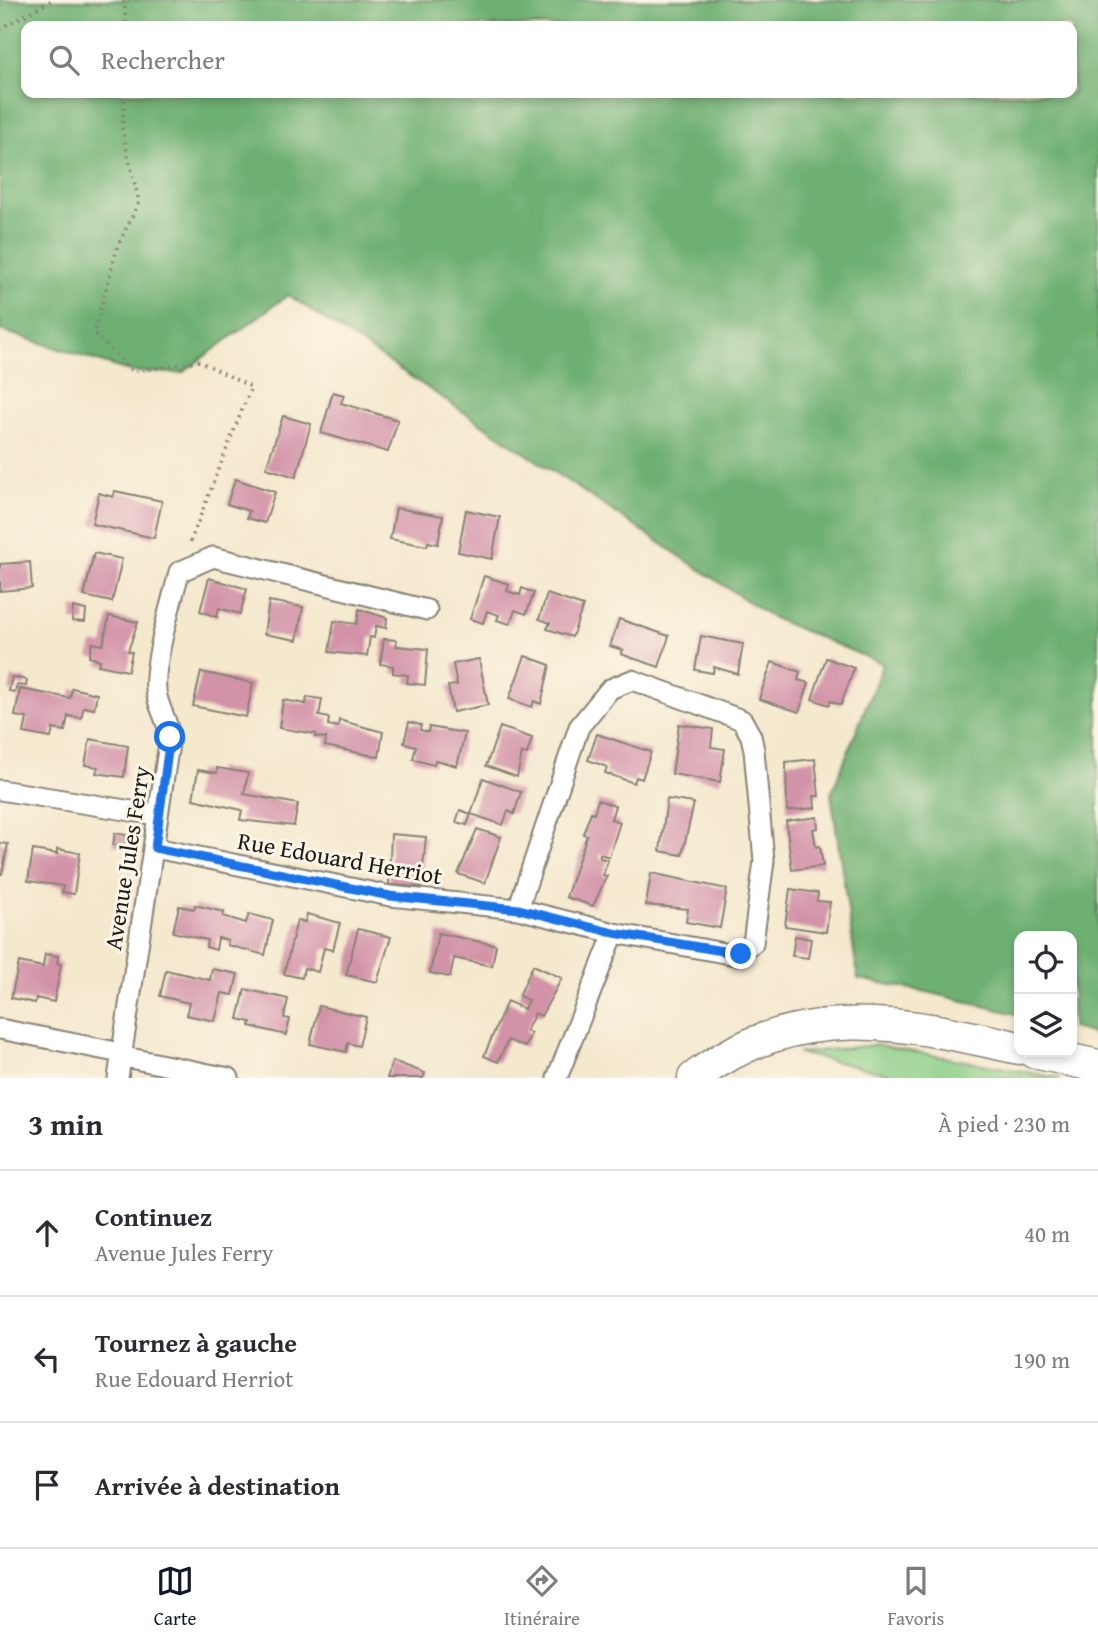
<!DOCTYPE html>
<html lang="fr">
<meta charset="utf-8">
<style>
body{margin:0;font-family:"Gentium Book Plus",serif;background:#f7f7f7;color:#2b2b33}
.controls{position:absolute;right:21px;bottom:21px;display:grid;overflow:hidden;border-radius:14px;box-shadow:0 4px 10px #0003}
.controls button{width:63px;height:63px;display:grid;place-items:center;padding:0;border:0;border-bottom:2px solid #e1e1e2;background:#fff;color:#2b2b33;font:35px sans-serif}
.stop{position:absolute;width:21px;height:21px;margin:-16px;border:5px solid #1a73e8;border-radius:50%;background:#fff}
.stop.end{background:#1a73e8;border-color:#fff;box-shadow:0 2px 7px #0008}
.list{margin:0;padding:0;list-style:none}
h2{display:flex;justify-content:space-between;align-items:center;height:91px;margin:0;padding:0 28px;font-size:30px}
h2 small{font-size:23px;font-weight:400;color:#7c7c81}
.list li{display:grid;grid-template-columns:46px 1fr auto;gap:21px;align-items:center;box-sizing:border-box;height:126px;padding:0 28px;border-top:2px solid #e1e1e2}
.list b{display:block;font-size:26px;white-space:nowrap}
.list p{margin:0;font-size:23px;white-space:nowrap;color:#7c7c81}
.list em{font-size:23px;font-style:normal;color:#7c7c81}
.icon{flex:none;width:38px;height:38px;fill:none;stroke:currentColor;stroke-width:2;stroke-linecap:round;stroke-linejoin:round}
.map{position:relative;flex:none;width:1098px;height:1078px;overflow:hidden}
.search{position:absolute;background:#fff;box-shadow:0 4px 10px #0003;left:21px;right:21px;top:21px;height:77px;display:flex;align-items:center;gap:18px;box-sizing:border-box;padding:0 24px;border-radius:14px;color:#7c7c81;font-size:26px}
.sheet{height:469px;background:#fff}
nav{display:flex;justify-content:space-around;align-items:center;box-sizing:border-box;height:98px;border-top:2px solid #e1e1e2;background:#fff;font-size:19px;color:#7c7c81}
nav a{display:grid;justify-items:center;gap:4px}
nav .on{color:#111827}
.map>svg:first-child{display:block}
.green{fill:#88cc85;stroke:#527450;stroke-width:2}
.forest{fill:#6eb072;stroke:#456647;stroke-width:2;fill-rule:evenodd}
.building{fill:#d292a8}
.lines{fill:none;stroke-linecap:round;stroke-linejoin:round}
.street-casing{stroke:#888274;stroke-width:23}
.primary-casing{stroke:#888274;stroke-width:35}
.path{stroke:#888274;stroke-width:3.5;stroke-dasharray:2 5;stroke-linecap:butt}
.street{stroke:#fff;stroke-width:19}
.primary{stroke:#fff;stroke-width:32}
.route{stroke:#1a73e8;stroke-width:9}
.labels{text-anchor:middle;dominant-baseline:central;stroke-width:6;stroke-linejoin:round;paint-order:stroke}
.street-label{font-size:24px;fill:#1c1c1c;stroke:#fcf5e5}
</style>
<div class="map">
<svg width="1098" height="1078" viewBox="0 0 1098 1078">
<rect width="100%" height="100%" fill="#fcf5e5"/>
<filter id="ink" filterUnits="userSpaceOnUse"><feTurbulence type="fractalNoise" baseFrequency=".0143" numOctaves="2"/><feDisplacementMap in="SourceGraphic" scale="14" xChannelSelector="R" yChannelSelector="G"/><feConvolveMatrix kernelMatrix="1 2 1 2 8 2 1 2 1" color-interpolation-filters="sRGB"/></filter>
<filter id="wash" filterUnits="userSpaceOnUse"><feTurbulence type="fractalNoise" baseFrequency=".00686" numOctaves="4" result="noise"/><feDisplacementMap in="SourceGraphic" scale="28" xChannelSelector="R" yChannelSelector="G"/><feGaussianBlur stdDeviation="1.57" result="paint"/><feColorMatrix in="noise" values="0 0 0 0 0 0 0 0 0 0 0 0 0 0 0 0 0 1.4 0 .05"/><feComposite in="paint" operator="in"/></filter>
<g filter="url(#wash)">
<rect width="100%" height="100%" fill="#f4e8cd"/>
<!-- green -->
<path class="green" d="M876,1045l185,33h-154l-109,-25z"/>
<!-- forest -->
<path class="forest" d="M0,0h1098v1035l-26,-7v-92h-53v79l-87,-22 -74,-14 -27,-185 52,-130 -110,-46 -485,-323 -106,78 -50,-1 -132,-42zM26,26h1046v67h-1046z"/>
<g id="blocks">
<!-- building -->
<path class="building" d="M333,392l11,3 -3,8 57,17 -10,32 -67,-19z
M283,416l28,8 -15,53 -30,-9z
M235,479l40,13 -10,31 -18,-5 2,-7 -22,-7z
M115,491l47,10 -8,37 -62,-14 7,-31 14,4z
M396,508l47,8 -5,28 -10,-2 -1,4 -37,-7z
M466,510l34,7 -8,42 -34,-7z
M94,553l28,6 -10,43 -28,-6z
M30,562l2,26 -32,3v-27z
M484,576l25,8 -2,7 13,4 2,-7 12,5 -8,21 -11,-4 -5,14 -13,-4 2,-5 -12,-4 -4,12 -13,-4z
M209,578l38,11 -7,25 -21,-6 -2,9 -17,-6z
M547,594l36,12 -11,31 -25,-8 3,-6 -11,-4z
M269,601l34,6 -6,33 -33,-6z
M73,607l13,3 -1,12 -13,-1z
M359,609l28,9 -1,10 -10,-2 -2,12 -4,-1 -3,19 -38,-4 5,-31 23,3z
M109,616l29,6 -10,29 4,1 -4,19 -30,-6 2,-5 -11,-3 3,-14 11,2z
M619,619l50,17 -10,31 -38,-13 2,-4 -13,-4z
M701,636l42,8 -5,30 -24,-7 -1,6 -18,-3z
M384,639l13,1 -1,6 32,3 -3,36 -18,-2 1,-8 -15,-2v-7l-13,-2z
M525,656l25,9 -9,39 -7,-3 -2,6 -23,-8z
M826,658l28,10 -13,37 -10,-4 -2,4 -17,-6z
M479,659l9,46 -35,7 -5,-26 9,-1 -4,-21z
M772,662l28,10 -2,8 11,3 -10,29 -40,-13z
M201,672l52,11 -7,34 -53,-11z
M12,677l15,3 -1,6 -9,-1 -2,7 -6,-1z
M72,688l25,6 -3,15 -10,-2 -3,11 -13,-2 -3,15 -12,-2 -2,9 -27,-5 3,-15 -12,-2 5,-27 50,9z
M307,697l15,2 -3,17 10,2 -1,7 10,2 1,-7 44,12 -4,25 -54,-11 1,-8 -11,-1 1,-3 -37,-6 4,-28 23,4z
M409,722l12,3 -1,5 8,2 1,-5 36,6 -8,33 -22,-6 -1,5 -21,-6 3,-13 -12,-3z
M679,724l34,5 -2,18 14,2 -5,33 -48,-8z
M500,727l32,11 -5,16 -5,-1 -5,24 -31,-11z
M597,734l54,18 -9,27 -6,-2 -2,6 -29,-10 2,-6 -19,-7z
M90,739l38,7 -4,31 -28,-4 2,-6 -13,-2z
M815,759l4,37h-5l1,12 -28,3 -1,-49z
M217,768l31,5 -4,21 54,10 -4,22 -54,-6 2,-10 -49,-11 5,-29 19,3z
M483,778l38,14 -7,22 -6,-3 -5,14 -32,-11z
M667,799l27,4 -12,52 -22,-4z
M598,800l17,6 -4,13 9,3 -11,35 -9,-3v4l8,2 -5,15 4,1 -14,30 -27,-9 21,-62 -4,-1 8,-22 3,1z
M460,810l11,4 -4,11 -11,-3z
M817,817l1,11 -5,1 3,18 4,-1 3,20 -31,4 -6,-49z
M477,829l24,8 -16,46 -27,-9z
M115,833l11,2 -1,12 -12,-2z
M391,834l35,3 -5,50 -32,-2z
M0,843l8,1 -6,30h-2z
M57,849l23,4 -6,41 -12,-2 1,-6 -35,-5 5,-31 24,4z
M651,873l76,16 -7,39 -34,-6 2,-13 -42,-4z
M790,889l28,4 -1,8 13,1 -4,30 -41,-6z
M195,905l29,7 -1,4 23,7 3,-9 24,6 -8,35 -38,-10 1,-5 -10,-2 -2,12 -10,-3 1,-7 -34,-8 6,-26 15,3z
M307,914l33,9 -7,27 -9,-2 -6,24 -14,-4 -2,10 -18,-4 13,-54 8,2z
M358,929l33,8 -14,45 -31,-7z
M438,933l58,12 -4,21 -38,-8 -4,19 -20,-4z
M795,936l16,3 -3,19 -16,-2z
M45,954l13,2 -1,7 4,2 -7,37 -18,-4 -1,5 -24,-5 8,-36 24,5z
M533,965l29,13 -21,38 -6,-3 -9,18 5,2 -6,14 -17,-7 -10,22 -14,-6 23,-55 17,8 4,-9 -9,-4z
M212,969l26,5 -5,21 -11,-2 -7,28 -29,-6 3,-12 -29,-7 6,-26 44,10z
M245,989l43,10 -4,19 6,1 -4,16 -36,-9 1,-4 -13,-3z
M319,1006l47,11 -7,29 -11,-3 -2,9 -36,-8z
M393,1061l32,12 -2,5h-36z"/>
</g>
</g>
<g filter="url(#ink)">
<use href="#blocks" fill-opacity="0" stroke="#888274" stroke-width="2"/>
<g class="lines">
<defs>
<path id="street" d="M0,790l157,25
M155,848l235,48 128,13 96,24 121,22 18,-12 11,-82 -10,-111 -3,-14 -9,-16 -110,-40 -22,9 -31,38 -61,182
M0,1029l121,24
M120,1056l109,22
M118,1078l52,-341c-2,-17 -13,-31 -14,-47 -3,-28 16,-88 23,-118l34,-15 214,53
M557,1078l57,-145"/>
<path id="primary" d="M1034,1052l64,14
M694,1078c102,-79 210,-56 325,-30"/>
</defs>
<!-- street casing -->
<use href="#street" class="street-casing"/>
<!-- primary casing -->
<use href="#primary" class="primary-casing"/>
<!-- path -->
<path class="path" d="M124,0l2,26
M0,29l52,-29
M125,93l-3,37 17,72 -21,43 -24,88 38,39 67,-11 52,26 -62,158"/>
<!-- street -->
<use href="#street" class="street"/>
<!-- primary -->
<use href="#primary" class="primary"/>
</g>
</g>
<g class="lines" filter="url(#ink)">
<!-- route -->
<path class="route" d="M170,737l-15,111 235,48 129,13 95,24 127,21"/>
</g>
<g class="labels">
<!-- street labels -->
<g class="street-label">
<text transform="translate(127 858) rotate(-81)">Avenue Jules Ferry</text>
<text transform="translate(340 858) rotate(10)">Rue Edouard Herriot</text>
</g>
</g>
</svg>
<div class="controls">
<button><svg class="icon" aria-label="locate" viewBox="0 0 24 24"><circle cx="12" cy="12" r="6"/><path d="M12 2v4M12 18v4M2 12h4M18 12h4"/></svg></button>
<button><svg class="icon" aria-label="layers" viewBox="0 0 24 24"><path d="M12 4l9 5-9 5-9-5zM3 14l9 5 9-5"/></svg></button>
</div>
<div class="stop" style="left:170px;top:737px"></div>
<div class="stop end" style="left:741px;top:954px"></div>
<div class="search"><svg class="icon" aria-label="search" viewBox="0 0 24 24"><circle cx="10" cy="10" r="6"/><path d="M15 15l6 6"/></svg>Rechercher</div>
</div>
<section class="sheet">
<h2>3 min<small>À pied · 230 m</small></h2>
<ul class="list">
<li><svg class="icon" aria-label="ahead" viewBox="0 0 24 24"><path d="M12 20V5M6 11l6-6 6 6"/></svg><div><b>Continuez</b><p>Avenue Jules Ferry</p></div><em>40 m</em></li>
<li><svg class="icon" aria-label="left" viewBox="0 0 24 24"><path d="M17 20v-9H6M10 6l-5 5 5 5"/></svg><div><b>Tournez à gauche</b><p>Rue Edouard Herriot</p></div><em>190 m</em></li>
<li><svg class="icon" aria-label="arrive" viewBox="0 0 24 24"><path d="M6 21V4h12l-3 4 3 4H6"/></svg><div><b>Arrivée à destination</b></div></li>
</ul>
</section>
<nav>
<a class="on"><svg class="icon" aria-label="map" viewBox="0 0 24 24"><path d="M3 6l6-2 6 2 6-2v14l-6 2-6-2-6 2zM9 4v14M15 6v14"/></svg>Carte</a>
<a><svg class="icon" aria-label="directions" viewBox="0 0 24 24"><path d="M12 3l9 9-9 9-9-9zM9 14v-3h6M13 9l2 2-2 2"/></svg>Itinéraire</a>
<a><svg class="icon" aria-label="saved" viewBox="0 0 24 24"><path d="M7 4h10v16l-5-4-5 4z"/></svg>Favoris</a>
</nav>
